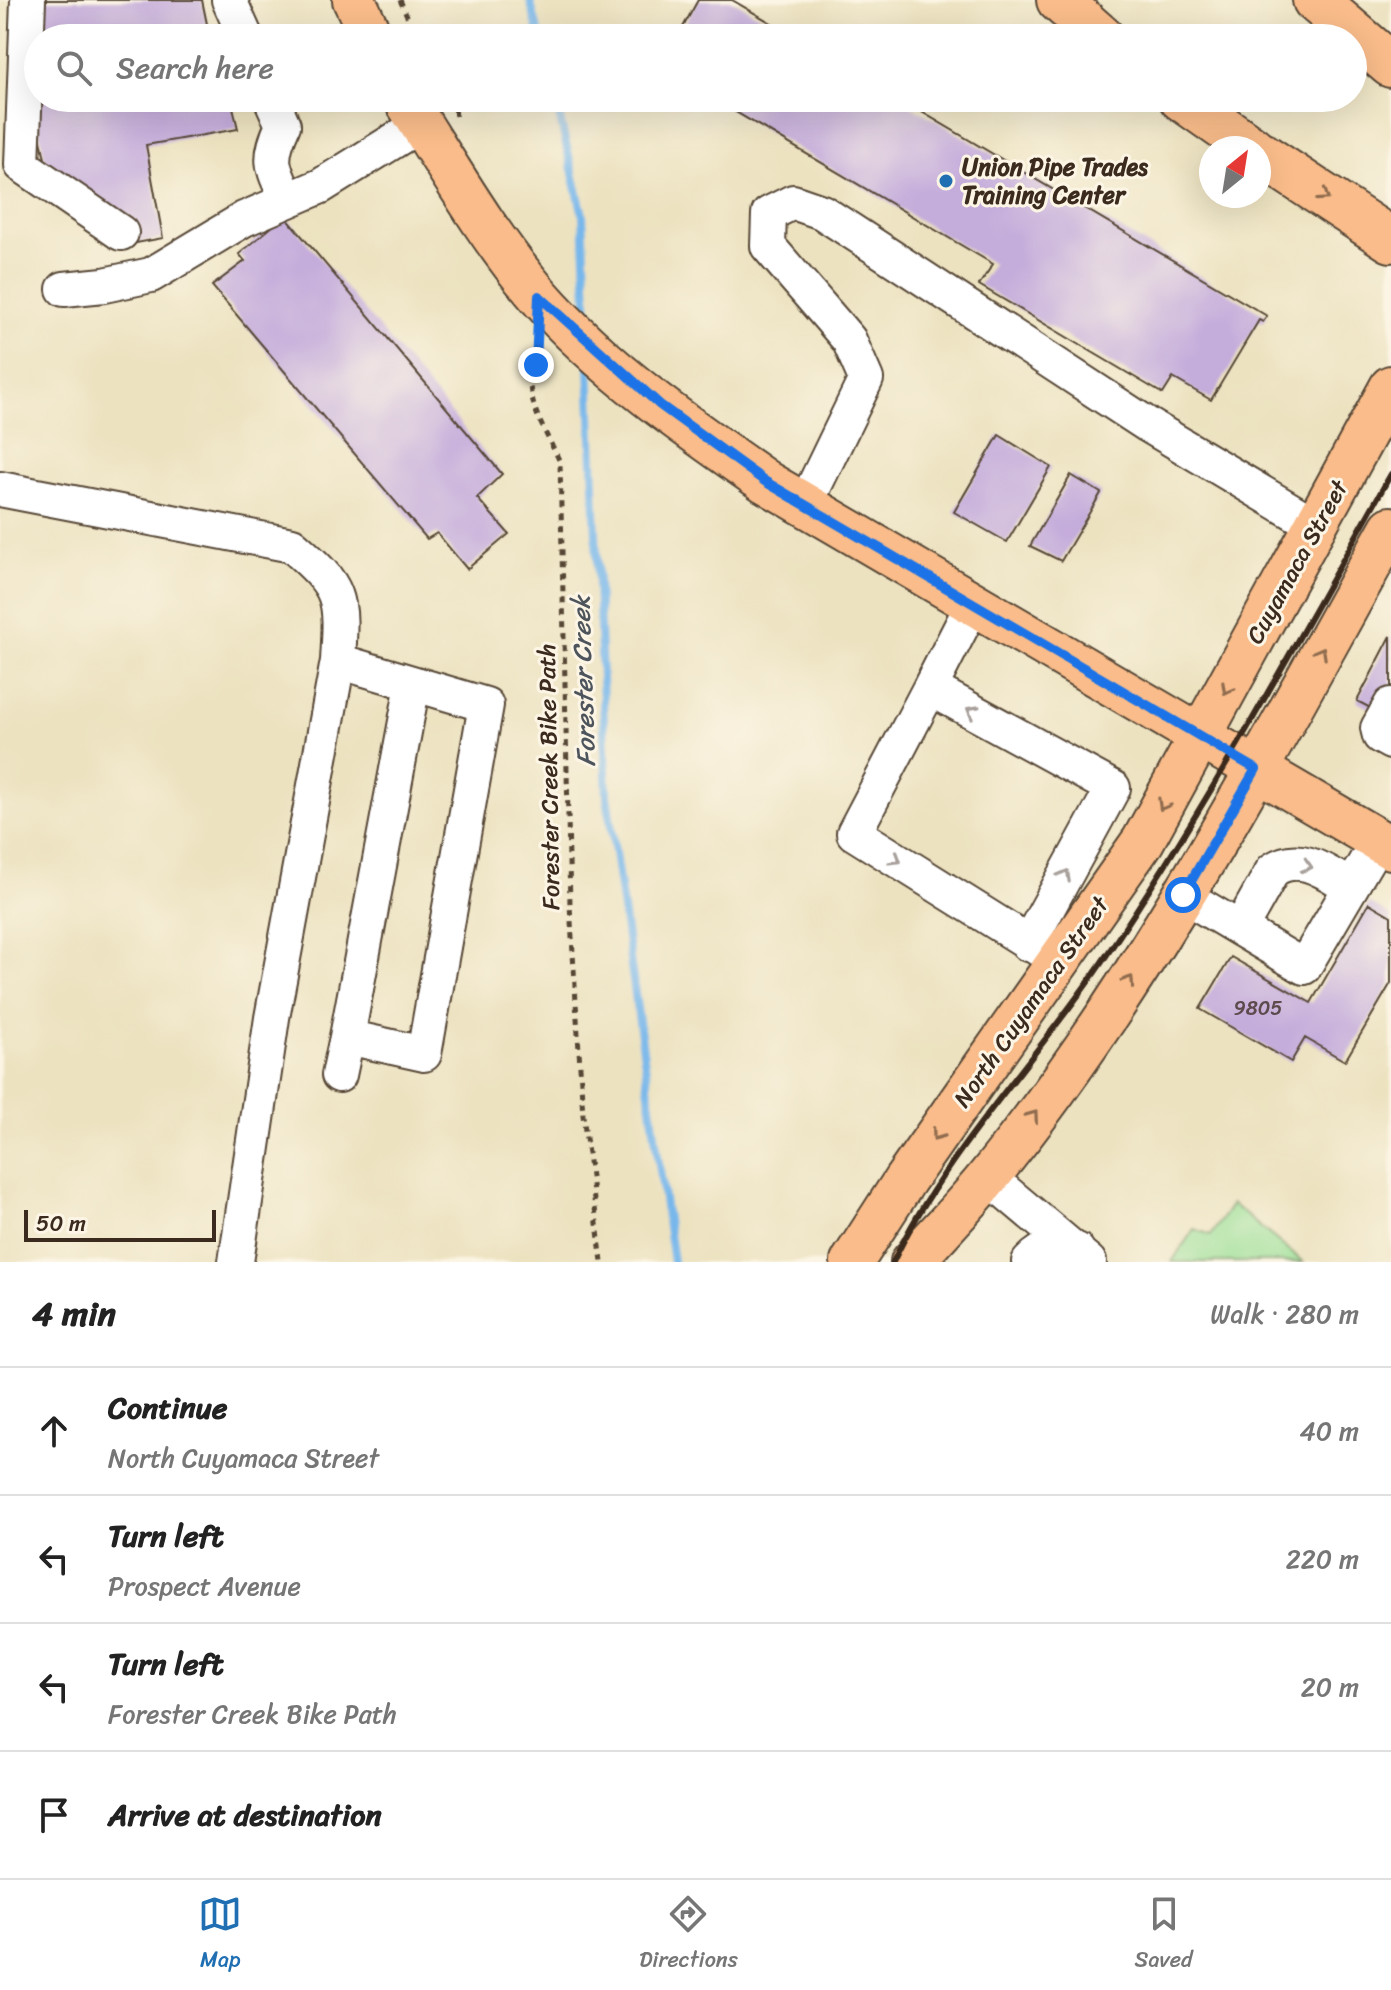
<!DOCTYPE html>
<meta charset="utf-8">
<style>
body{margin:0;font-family:Sriracha,sans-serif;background:#f2f2f2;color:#222}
.compass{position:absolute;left:1199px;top:136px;width:72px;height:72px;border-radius:50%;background:#fff;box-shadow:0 8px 32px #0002;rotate:30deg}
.scale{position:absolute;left:24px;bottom:20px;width:192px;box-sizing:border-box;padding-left:8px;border:4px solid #3b2a1e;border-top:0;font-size:22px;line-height:28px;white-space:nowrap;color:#3b2a1e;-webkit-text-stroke:6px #fcf5e5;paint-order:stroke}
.stop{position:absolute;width:24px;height:24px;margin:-18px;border:6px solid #1a73e8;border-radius:50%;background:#fff}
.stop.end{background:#1a73e8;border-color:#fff;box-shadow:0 2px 8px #0008}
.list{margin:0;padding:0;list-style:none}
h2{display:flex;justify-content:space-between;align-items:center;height:104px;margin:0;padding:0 32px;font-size:34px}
h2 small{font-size:26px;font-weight:400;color:#767676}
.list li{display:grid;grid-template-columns:52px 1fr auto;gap:24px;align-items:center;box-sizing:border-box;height:128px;padding:0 32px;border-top:2px solid #e0e0e0}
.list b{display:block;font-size:30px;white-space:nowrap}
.list p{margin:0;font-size:26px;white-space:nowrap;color:#767676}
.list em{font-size:26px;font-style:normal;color:#767676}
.icon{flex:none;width:44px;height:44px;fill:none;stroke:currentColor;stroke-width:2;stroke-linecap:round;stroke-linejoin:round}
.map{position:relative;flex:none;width:1391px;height:1262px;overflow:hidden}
.search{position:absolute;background:#fff;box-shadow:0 8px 32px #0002;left:24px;right:24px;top:24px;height:88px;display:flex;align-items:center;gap:20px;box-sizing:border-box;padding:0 28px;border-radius:44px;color:#767676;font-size:30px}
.sheet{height:616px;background:#fff}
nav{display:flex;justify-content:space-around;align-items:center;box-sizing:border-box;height:112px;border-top:2px solid #e0e0e0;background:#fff;font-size:22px;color:#767676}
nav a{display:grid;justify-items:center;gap:4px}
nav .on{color:#1f6fb2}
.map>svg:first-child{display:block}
.green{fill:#9bdf97;stroke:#6b845a;stroke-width:2}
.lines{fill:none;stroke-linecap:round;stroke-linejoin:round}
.stream{stroke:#77b7eb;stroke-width:8}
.building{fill:#c4acdb}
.minor-casing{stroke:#564636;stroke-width:38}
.major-casing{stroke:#564636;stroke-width:46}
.highway-casing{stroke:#564636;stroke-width:48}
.path{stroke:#564636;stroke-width:5;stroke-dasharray:6 6;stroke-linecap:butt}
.minor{stroke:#fff;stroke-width:34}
.major{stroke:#f9bc8a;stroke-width:42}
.highway{stroke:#f9bc8a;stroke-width:44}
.rail{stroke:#3b2a1e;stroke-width:6}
.oneway{stroke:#906c4f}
.oneway2{stroke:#a79f9a}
.route{stroke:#1a73e8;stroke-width:10}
.poi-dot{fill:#1f6fb2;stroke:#fcf5e5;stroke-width:3}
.labels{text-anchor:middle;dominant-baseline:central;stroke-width:6;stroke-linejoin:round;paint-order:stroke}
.number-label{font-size:20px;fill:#5d4a4d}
.poi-label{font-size:24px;font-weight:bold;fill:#3b2a1e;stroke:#fcf5e5;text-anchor:start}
.street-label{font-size:24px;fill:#3b2a1e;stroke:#fcf5e5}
.water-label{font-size:26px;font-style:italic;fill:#4d545c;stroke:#fcf5e5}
</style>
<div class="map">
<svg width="1391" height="1262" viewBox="0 0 1391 1262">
<rect width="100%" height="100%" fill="#fcf5e5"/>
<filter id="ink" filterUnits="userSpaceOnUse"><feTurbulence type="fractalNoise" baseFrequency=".0125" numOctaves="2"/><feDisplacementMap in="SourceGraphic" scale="16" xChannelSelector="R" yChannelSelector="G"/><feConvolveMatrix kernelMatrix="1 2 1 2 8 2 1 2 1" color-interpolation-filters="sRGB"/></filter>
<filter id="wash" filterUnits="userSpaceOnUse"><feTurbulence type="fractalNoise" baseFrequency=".006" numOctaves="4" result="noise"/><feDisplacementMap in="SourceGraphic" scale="32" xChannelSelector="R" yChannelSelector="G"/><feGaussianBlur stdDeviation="1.8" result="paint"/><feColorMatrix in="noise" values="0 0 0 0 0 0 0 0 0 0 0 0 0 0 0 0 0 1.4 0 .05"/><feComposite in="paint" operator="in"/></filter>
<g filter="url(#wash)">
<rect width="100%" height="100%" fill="#ece2c0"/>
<!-- green -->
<path class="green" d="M1232,1204l71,58h-131l22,-33 17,6z"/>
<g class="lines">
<!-- stream -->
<path class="stream" d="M530,0l10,38
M555,98l28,117 5,111
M589,368l18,428 66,466"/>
</g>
<g id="blocks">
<!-- building -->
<path class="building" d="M44,0h158l6,29 11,9h-177z
M698,0h34l65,38h-120z
M39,98h192l7,31 -92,16 17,93 -37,7 -80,-81 -9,-44z
M712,98h186l369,218 -4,6 -4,-2 -48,80 -38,-22 -10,16 -184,-109 14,-21z
M285,216l217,258 -25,24 32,36 -42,35 -30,-36 -10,6 -215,-253 33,-25 -6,-7z
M999,435l52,32 -44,75 -53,-30z
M1071,475l30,18 -40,68 -31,-15z
M1391,636v52l-13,24 -21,-11z
M1369,903l22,13v67l-46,78 -40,-23 -14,24 -91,-53 31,-52 80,46z"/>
</g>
</g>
<g filter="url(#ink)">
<use href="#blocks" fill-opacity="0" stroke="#564636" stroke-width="2"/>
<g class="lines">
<defs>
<path id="minor" d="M28,0l-6,165 99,68
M229,0l17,38
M271,98l12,27c-16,35 -11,42 5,75
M64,289l40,-4 47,-10 93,-56 77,-33 100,-62
M0,489l292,56c50,44 50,50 46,116
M805,505l61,-126 -17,-39 -81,-94 1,-32 24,-12 29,10 326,213 169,101
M930,688l43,-84
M1391,705l-13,23 2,8 11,6
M1183,895l121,72 74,-126
M1240,929l33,-59c27,-19 54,3 78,17
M1028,944l85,-156 -183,-100 -76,145 206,129
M339,1075l8,-38
M988,1177l101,85
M236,1262l36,-244 66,-357 148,44 -62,349 -77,-17 66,-353
M1029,1262c16,-17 26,-17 48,-12"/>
<path id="major" d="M354,0l18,38
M404,98c43,66 83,138 135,198 64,73 148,131 227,186l625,366
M852,1262l53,-82 238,-339 248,-454
M912,1262c25,-28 53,-56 77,-86 161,-197 278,-427 402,-648"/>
<path id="highway" d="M1059,0l43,38
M1315,0l76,65
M1181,98l71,50
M1259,153l132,87"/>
</defs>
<!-- minor casing -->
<use href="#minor" class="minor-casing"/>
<!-- major casing -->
<use href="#major" class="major-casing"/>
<!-- highway casing -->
<use href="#highway" class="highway-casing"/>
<!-- path -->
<path class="path" d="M400,0l17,38
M454,98l2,19
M537,340c-1,14 -7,32 -7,44 1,27 19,54 30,78l10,443 13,210 19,147"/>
<!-- minor -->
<use href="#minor" class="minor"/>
<!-- major -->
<use href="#major" class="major"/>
<!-- highway -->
<use href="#highway" class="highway"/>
<!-- rail -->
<path class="rail" d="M893,1262c50,-107 145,-204 211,-303 105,-155 195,-322 287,-485"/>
</g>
<!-- one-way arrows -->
<defs><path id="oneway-chevron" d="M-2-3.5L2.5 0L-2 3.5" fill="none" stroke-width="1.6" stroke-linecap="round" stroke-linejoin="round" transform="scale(2)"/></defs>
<g class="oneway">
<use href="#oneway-chevron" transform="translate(1324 196) rotate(33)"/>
<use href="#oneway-chevron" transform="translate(1321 652) rotate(-61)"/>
<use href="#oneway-chevron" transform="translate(1227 689) rotate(119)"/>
<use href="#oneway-chevron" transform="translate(1163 805) rotate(119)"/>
<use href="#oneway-chevron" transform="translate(1129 981) rotate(-57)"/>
<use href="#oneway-chevron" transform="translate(1033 1116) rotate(-54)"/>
<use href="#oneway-chevron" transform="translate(937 1135) rotate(126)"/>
</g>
<g class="oneway2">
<use href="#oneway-chevron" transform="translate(972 711) rotate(-151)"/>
<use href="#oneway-chevron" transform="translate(896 859) rotate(32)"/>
<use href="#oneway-chevron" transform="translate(1307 866) rotate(17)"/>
<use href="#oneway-chevron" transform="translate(1065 875) rotate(-61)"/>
</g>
</g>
<g class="lines" filter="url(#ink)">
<!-- route -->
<path class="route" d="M536,365l3,-69 121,109 106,77 490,287 -73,126"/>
</g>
<!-- markers -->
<circle class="poi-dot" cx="946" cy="181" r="8"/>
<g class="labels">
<!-- number labels -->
<g class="number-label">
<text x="1258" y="1008">9805</text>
</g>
<!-- poi labels -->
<g class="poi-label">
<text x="962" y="167">Union Pipe Trades<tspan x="962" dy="28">Training Center</tspan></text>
</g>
<!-- street labels -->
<g class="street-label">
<text transform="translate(1297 562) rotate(-61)">Cuyamaca Street</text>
<text transform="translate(549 777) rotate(-91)">Forester Creek Bike Path</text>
<text transform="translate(1031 1002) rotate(-55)">North Cuyamaca Street</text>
</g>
<!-- water labels -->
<g class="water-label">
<text transform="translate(583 681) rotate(-92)">Forester Creek</text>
</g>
</g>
</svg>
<svg class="compass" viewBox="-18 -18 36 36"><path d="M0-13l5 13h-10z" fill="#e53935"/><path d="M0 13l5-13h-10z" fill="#767676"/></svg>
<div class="scale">50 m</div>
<div class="stop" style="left:1183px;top:895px"></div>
<div class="stop end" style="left:536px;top:365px"></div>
<div class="search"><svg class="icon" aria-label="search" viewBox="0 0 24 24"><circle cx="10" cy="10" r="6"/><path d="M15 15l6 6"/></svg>Search here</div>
</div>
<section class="sheet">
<h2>4 min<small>Walk · 280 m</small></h2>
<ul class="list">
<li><svg class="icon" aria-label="ahead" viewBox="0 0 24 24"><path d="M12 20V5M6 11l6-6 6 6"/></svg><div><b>Continue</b><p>North Cuyamaca Street</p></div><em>40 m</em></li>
<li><svg class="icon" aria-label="left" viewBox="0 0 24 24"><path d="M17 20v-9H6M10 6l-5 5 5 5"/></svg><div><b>Turn left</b><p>Prospect Avenue</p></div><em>220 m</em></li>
<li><svg class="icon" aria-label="left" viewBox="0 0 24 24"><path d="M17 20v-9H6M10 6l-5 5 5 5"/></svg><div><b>Turn left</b><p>Forester Creek Bike Path</p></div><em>20 m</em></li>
<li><svg class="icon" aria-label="arrive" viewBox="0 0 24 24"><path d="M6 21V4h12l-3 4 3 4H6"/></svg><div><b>Arrive at destination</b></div></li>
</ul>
</section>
<nav>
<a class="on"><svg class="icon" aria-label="map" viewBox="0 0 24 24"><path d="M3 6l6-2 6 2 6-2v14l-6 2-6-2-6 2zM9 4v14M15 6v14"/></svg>Map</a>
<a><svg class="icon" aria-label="directions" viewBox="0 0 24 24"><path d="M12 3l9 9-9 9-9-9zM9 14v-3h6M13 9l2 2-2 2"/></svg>Directions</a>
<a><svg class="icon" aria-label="saved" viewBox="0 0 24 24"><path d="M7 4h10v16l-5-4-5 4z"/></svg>Saved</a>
</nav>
